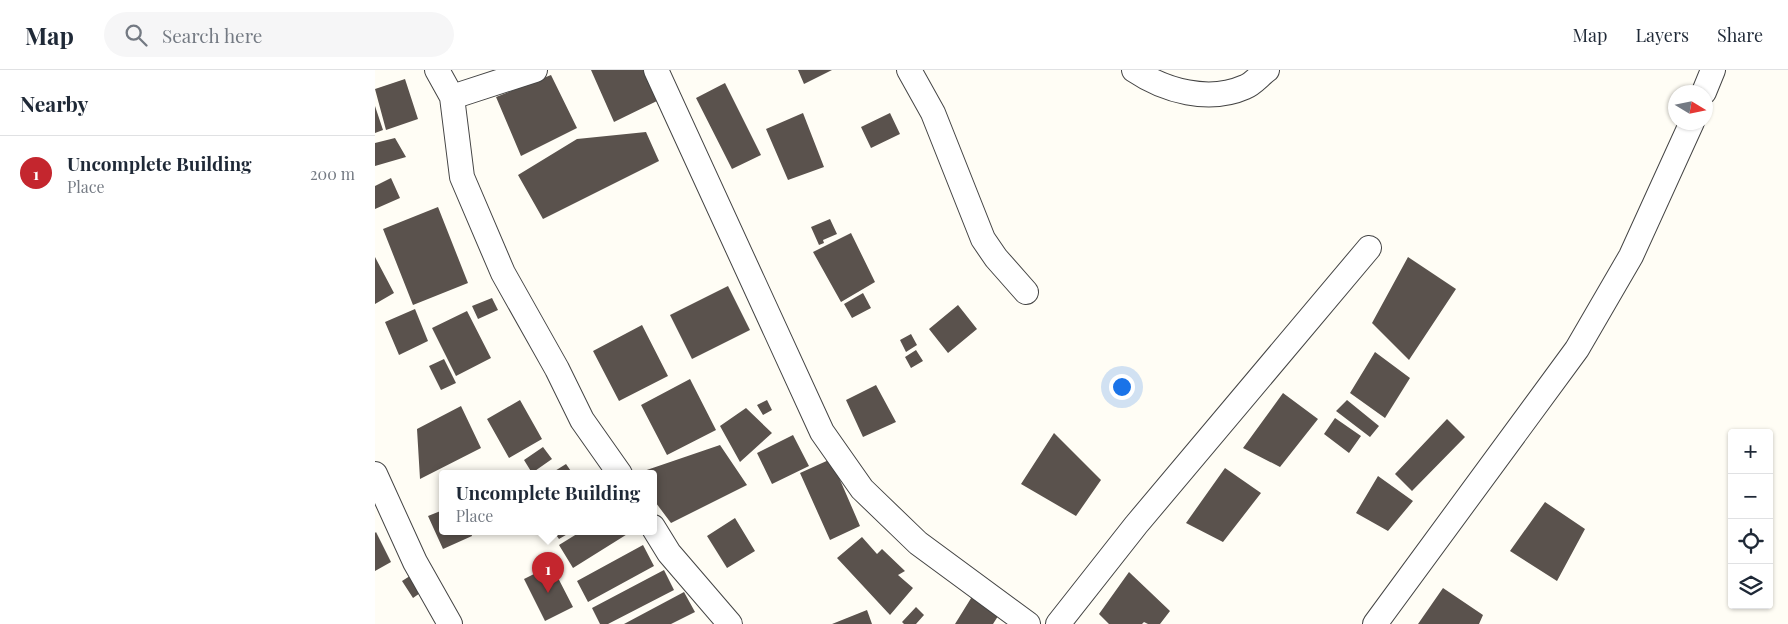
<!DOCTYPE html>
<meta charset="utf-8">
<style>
body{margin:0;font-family:"Playfair Display",serif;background:#f6f6f7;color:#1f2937}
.controls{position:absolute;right:15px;bottom:15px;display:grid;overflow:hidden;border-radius:5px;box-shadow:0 1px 4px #0004}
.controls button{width:45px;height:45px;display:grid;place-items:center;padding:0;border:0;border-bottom:1px solid #e0e1e3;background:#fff;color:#1f2937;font:25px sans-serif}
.compass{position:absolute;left:1293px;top:15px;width:45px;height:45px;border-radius:50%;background:#fff;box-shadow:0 1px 4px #0004;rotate:100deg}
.you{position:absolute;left:746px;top:316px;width:18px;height:18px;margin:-12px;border:4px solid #fff;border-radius:50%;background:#1a73e8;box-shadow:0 0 0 8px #1a73e833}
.badge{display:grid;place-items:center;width:32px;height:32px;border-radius:50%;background:#c4262e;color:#fff;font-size:16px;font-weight:700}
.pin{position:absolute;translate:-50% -41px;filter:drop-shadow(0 1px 2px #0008)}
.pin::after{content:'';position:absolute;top:26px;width:18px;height:15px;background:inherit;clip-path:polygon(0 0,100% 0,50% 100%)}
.popup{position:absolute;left:64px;top:400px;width:218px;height:65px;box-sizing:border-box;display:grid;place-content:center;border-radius:5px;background:#fff;filter:drop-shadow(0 1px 4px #0005);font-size:16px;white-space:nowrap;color:#747a83}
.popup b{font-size:19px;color:#1f2937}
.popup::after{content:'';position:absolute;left:50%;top:100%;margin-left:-10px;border:10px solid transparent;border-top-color:#fff}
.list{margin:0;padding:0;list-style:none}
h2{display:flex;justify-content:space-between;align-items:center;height:65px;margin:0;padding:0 20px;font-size:21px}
h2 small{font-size:16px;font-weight:400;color:#747a83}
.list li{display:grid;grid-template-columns:32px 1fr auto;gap:15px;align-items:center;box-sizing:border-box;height:75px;padding:0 20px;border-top:1px solid #e0e1e3}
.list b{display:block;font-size:19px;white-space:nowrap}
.list p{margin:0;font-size:16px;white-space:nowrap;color:#747a83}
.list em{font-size:16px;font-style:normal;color:#747a83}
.icon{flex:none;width:28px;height:28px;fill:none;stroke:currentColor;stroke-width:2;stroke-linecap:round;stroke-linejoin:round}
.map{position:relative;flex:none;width:1413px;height:554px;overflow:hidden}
header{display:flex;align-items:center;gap:30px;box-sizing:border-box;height:70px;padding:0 25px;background:#fff;border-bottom:1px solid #e0e1e3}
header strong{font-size:24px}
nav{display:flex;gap:28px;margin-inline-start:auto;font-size:18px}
.search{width:350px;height:45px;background:#f6f6f7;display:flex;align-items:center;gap:12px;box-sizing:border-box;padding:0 18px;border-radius:28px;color:#747a83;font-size:19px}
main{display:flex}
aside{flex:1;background:#fff}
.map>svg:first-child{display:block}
.building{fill:#5a524d}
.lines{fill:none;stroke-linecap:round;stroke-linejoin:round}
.street-casing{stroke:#444;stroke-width:26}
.street{stroke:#fff;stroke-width:24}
</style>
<header>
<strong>Map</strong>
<div class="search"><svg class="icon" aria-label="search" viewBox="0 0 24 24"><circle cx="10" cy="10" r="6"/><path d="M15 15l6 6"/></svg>Search here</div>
<nav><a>Map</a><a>Layers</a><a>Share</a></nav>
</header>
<main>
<aside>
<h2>Nearby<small></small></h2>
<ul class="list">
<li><span class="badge">1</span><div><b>Uncomplete Building</b><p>Place</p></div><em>200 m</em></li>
</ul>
</aside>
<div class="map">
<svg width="1413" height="554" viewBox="0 0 1413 554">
<rect width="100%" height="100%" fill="#fffdf5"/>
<!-- building -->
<path class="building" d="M216,0h52l16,30 -45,22z
M423,0h34l-28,14z
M176,5l26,53 -56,28 -25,-59z
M30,9l13,40 -32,11 -11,-41z
M350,13l36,72 -29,14 -36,-71z
M0,36l8,24 -8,3z
M428,43l21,54 -36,13 -22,-51z
M515,43l10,21 -29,14 -10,-21z
M271,62l13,29 -116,58 -25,-44 59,-36z
M20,68l11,19 -31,9v-23z
M16,108l9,20 -25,11v-23z
M63,137l30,76 -55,22 -30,-76z
M455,149l7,15 -14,6 1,3 -5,2 -8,-18z
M476,163l24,49 -34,20 -28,-50z
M0,187l19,36 -19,11z
M1033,187l48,32 -47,71 -37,-37z
M353,216l22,44 -58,29 -22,-44z
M488,223l8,15 -19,10 -8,-14z
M117,228l6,12 -20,9 -6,-13z
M583,235l19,24 -29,24 -19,-24z
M40,239l13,32 -29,14 -14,-33z
M92,241l24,47 -35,18 -24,-48z
M267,255l26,51 -49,25 -26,-50z
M536,264l6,11 -11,7 -6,-12z
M541,280l7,11 -12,7 -6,-11z
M1000,282l35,26 -25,40 -35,-25z
M69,289l12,24 -15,7 -12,-24z
M315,309l26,51 -49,25 -26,-50z
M501,315l20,37 -33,15 -17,-37z
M908,323l35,26 -38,48 -37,-19z
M145,330l22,39 -33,19 -22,-39z
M392,330l5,10 -9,5 -6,-10z
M972,330l32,26 -9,11 -34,-26z
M86,336l20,42 -61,31 -3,-50z
M371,338l26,25 -32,29 -20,-36z
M960,348l26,18 -12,17 -25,-19z
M1072,349l18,18 -53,54 -17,-17z
M679,363l47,47 -25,36 -55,-32z
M418,365l16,31 -37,18 -15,-31z
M345,375l27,40 -76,38 -18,-24v-25h-18z
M168,377l9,12 -20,14 -8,-13z
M456,389l29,67 -30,14 -30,-67z
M191,394l7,10h-23z
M850,398l36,25 -38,49 -37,-19z
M1003,406l35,25 -25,30 -32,-18z
M1170,432l40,27 -28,52 -47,-30z
M68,440v22h28l1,4 -29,13 -15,-33z
M360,448l20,33 -28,17 -20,-32z
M1,462l15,30 -16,9v-38z
M179,462h17l-12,7z
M205,462h48l1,1 -56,35 -14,-23z
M487,467l15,17 5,-5 23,22 -7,4 15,13 -23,27 -53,-57z
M268,475l11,21 -66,36 -11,-21z
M167,500l5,9 9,-5 17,33 -28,14 -21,-42z
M289,500l10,20 -66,34h-8l-8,-16z
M754,502l41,39 -10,13h-12l-4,-2 -2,2h-33l-10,-10z
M38,504l10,17 -10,7 -11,-17z
M1068,518l40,27 -4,9h-61z
M309,522l11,20 -24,12h-47z
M598,525l27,18 -7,11h-38z
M541,537l8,8 -8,9h-12l-2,-2z
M492,540l5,14h-40z"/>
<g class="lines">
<defs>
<path id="street" d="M62,0l15,27 10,80 41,96 54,96 25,51 38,54
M281,0l166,362 40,57 56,54 110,81
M534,0l24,43 50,126 13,19 30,34
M759,0c31,21 75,33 111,17 8,-3 15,-12 22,-17
M1329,22l9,-22
M77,27l83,-27
M0,404l40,88 35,62
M278,457l16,26 61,71
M683,554l78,-99 233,-277
M1000,554l202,-275 54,-93 61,-134"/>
</defs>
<!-- street casing -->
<use href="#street" class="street-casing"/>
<!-- street -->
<use href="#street" class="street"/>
</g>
</svg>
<div class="controls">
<button>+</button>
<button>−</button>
<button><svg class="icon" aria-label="locate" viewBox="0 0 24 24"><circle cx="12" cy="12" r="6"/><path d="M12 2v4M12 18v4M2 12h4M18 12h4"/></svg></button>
<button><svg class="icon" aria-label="layers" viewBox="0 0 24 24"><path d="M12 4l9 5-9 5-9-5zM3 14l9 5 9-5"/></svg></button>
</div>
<svg class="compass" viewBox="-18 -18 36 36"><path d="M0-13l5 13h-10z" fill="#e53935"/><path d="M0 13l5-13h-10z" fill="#747a83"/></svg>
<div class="you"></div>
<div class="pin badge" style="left:173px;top:523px">1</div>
<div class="popup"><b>Uncomplete Building</b>Place</div>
</div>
</main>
